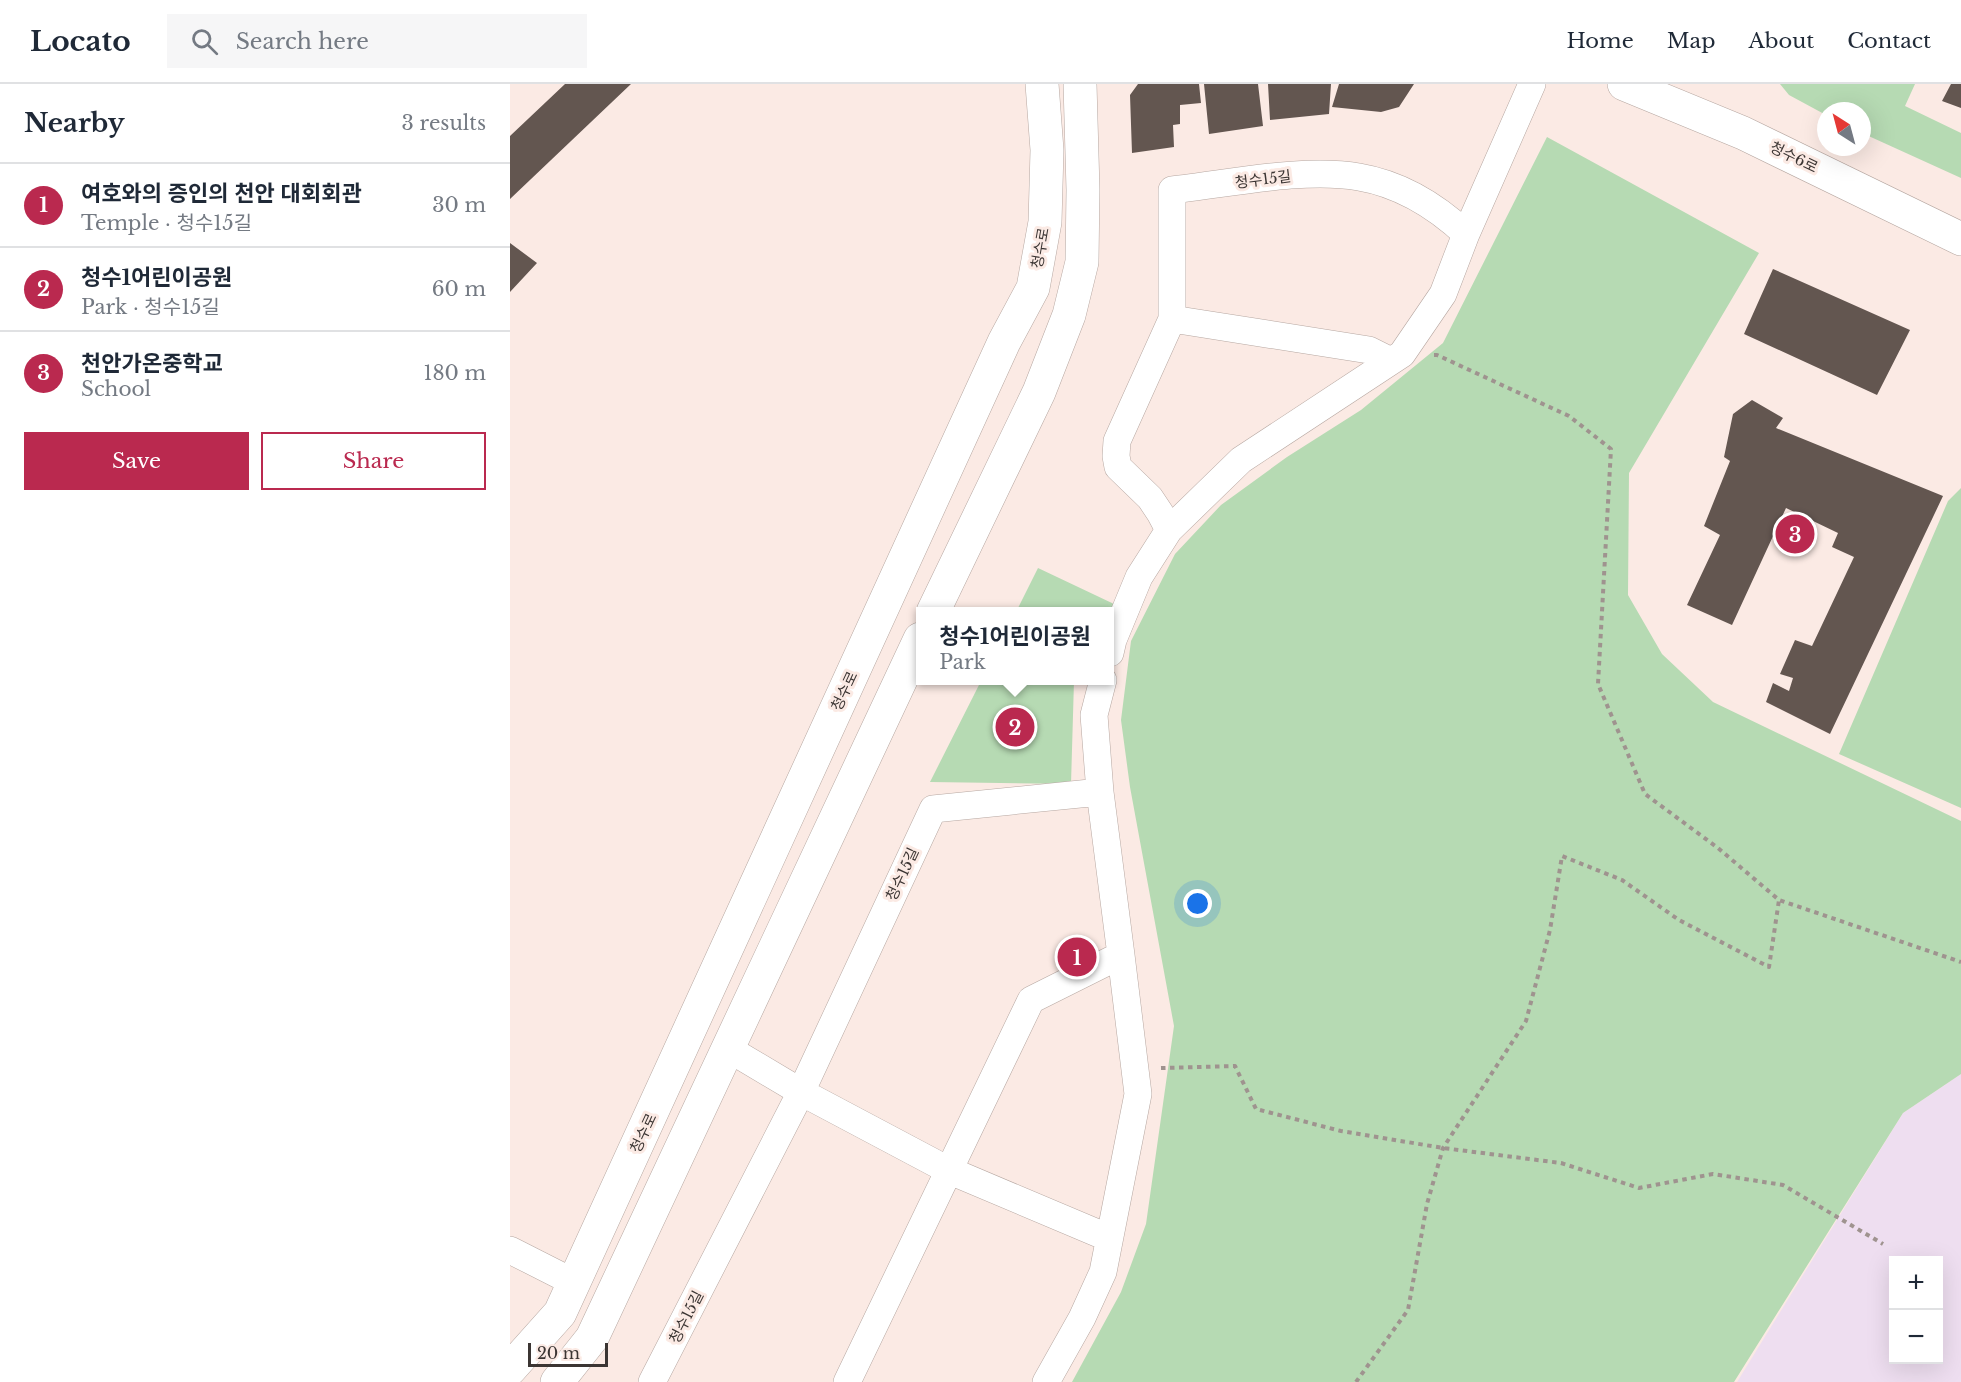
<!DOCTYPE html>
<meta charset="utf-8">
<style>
body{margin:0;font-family:"Libre Baskerville","Noto Sans KR",serif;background:#f6f6f7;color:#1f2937}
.controls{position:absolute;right:18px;bottom:18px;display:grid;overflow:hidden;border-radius:0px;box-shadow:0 6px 24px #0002}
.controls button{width:54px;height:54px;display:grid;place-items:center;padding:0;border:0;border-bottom:2px solid #e0e1e3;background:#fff;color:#1f2937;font:30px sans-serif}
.compass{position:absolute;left:1307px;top:18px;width:54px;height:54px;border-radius:50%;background:#fff;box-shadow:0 6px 24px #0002;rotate:324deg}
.scale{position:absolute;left:18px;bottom:15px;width:80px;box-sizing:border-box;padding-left:6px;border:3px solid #3b3533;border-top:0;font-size:16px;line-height:21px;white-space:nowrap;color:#3b3533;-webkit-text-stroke:4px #fbeae4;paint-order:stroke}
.you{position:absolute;left:688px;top:820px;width:21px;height:21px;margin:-15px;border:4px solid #fff;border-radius:50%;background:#1a73e8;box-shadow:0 0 0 9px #1a73e833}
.badge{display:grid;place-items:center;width:39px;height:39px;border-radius:50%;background:#ba294f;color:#fff;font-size:20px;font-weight:700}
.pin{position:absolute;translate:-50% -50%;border:3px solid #fff;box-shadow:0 2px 6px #0006}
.popup{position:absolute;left:406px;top:523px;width:198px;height:78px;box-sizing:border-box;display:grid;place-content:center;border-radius:0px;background:#fff;filter:drop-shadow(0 2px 4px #0005);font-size:20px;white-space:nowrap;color:#747a83}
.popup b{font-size:22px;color:#1f2937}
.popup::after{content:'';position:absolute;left:50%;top:100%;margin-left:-12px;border:12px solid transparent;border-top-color:#fff}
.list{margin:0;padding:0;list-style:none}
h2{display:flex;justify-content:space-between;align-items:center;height:78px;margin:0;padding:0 24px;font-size:26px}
h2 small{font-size:20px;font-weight:400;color:#747a83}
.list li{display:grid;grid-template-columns:39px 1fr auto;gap:18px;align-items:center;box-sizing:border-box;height:84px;padding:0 24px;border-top:2px solid #e0e1e3}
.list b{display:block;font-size:22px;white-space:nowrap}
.list p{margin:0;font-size:20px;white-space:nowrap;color:#747a83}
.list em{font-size:20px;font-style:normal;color:#747a83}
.actions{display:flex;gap:12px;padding:18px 24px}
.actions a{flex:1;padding:14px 0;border:2px solid #ba294f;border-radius:0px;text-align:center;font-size:21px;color:#ba294f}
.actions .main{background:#ba294f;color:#fff}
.icon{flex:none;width:33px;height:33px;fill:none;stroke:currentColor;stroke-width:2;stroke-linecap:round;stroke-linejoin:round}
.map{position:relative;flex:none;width:1451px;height:1298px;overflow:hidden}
header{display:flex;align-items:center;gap:36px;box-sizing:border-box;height:84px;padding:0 30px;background:#fff;border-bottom:2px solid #e0e1e3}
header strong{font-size:28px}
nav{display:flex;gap:33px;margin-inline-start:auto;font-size:21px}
.search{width:420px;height:54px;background:#f6f6f7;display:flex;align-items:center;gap:15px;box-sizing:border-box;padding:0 21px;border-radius:0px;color:#747a83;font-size:22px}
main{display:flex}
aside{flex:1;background:#fff}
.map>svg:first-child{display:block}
.commercial{fill:#eedef0;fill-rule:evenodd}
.green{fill:#b6dab3}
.building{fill:#635650}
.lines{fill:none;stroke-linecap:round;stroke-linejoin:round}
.minor-casing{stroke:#b6a7a1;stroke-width:28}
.tertiary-casing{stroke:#b6a7a1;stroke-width:34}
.path{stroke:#9f938f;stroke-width:4;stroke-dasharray:4.5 4.5;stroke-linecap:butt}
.minor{stroke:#fff;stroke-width:27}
.tertiary{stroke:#fff;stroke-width:33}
.labels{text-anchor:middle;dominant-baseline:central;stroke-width:6;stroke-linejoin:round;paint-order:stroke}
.street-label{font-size:15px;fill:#3b3533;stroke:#fbeae4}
</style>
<header>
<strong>Locato</strong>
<div class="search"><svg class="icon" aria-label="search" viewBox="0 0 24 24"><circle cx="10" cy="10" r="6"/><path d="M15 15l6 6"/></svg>Search here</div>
<nav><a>Home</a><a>Map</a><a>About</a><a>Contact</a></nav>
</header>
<main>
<aside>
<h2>Nearby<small>3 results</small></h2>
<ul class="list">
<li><span class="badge">1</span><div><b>여호와의 증인의 천안 대회회관</b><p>Temple · 청수15길</p></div><em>30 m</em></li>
<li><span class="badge">2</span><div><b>청수1어린이공원</b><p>Park · 청수15길</p></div><em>60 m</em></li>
<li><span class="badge">3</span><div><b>천안가온중학교</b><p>School</p></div><em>180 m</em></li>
</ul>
<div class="actions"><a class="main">Save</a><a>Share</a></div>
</aside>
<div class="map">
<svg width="1451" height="1298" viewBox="0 0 1451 1298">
<rect width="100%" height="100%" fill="#fbeae4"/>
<!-- commercial -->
<path class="commercial" d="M1451,990v308h-224l166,-269zM1384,1176h44v100h-44z"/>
<!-- green -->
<path class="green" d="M1270,0h135l-10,22 56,27v45l-99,-45v-22h-36v4l-37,-20z
M1037,53l212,116 -130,220 -1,122 34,59 51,48 248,119v253l-58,39 -169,269h-662l49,-90 25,-68 28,-198 -44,-239 -9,-67 10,-79 44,-87 46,-49 66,-48 74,-47 82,-67z
M1451,404v320l-122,-54 109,-253z
M528,484l76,36 -5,7 -93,1z
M471,597h93l-3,103 -141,-2z"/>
<!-- building -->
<path class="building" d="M55,0h66l-121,115v-63z
M628,0h61l2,19 -21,2v19l-7,1 1,22 -42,6 -2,-58z
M694,0h54l5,42 -54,8z
M758,0h63l-2,30 -59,6z
M829,0h75l-15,23 -18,5 -49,-5z
M1441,0h10v24l-19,-7z
M0,159l27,20 -27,29z
M1263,185l137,61 -33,65 -133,-61z
M1242,316l31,18 -7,10 167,68 -113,238 -64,-32 7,-19 16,8 4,-13 -13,-4 15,-34 17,6 42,-89 -22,-10 6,-14 -52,-25 -54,117 -45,-20 33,-70 -16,-9 26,-65 -6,-4 9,-43z"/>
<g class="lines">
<defs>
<path id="minor" d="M662,235l197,31 22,11
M659,446l-9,-17 -10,-15 -32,-31 -2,-11 1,-15 55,-122v-129c56,-6 132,-23 187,-13 41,7 77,29 107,57
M600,569l3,-13 26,-63 30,-47 72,-70 161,-106 41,-60 23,-60 66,-150
M217,964l74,44 147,78 161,68
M0,1166l65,33
M142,1298l149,-290 132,-283 167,-17
M337,1298l184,-382 90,-45 -21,-163 -6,-77 9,-35
M536,1298l36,-64 21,-46 35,-178 -17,-139"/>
<path id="tertiary" d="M1114,0l119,49 218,106
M423,528l106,-220 30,-77 13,-53 1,-72 -3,-106
M0,1285l50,-56 444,-971 29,-54 12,-66 2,-72 -5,-66
M47,1298l35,-44 328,-699"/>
</defs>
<!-- minor casing -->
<use href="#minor" class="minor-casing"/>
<!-- tertiary casing -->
<use href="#tertiary" class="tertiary-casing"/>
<!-- path -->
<path class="path" d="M924,271h3l132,61 42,33 -13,235 47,110 73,54 61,52 182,62
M651,984l74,-2 21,43 85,22 102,17 118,15 78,25 74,-14 70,11 100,59
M846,1298l52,-72 19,-106 16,-56 83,-127 24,-91 12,-74 60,24 57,40 90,47 10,-67"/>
<!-- minor -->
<use href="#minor" class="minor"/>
<!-- tertiary -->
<use href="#tertiary" class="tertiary"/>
</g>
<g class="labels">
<!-- street labels -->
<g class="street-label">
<text transform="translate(1284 73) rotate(26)">청수6로</text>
<text transform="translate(753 95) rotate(-7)">청수15길</text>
<text transform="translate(530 164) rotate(-80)">청수로</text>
<text transform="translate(334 607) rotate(-65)">청수로</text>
<text transform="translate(392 790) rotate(-65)">청수15길</text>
<text transform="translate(133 1049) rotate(-65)">청수로</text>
<text transform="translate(176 1233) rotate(-63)">청수15길</text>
</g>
</g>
</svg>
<div class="controls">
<button>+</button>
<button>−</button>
</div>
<svg class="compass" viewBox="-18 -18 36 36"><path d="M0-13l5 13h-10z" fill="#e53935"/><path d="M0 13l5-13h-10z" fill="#747a83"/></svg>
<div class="scale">20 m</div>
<div class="you"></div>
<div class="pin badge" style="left:567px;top:873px">1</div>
<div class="pin badge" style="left:505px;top:643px">2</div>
<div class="popup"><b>청수1어린이공원</b>Park</div>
<div class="pin badge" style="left:1285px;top:450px">3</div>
</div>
</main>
